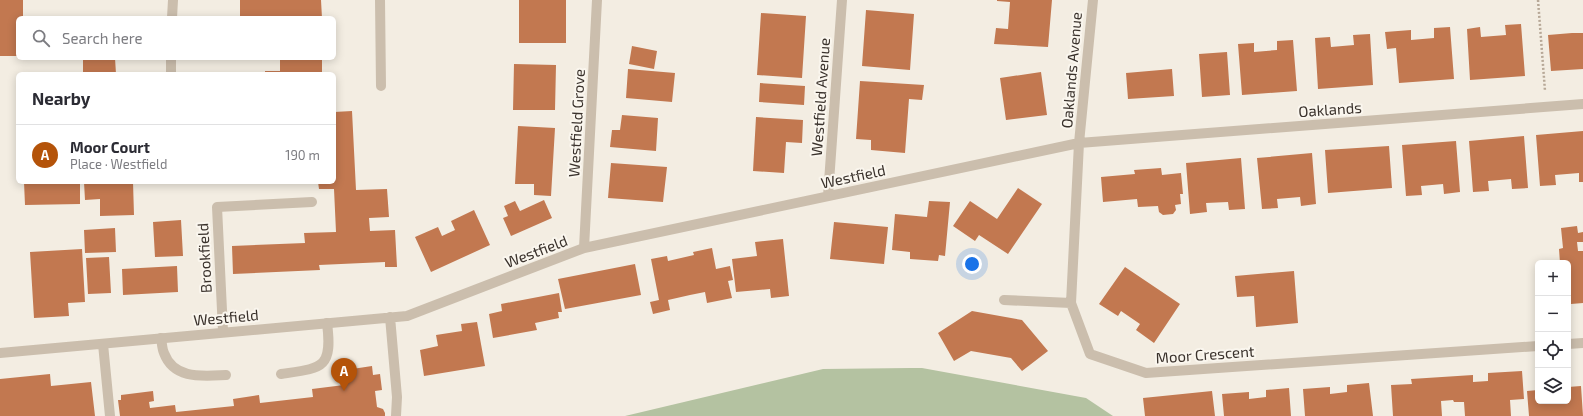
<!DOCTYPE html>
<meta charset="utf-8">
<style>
body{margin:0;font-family:"Exo 2",sans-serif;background:#f2f2f3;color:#2b2b33}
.controls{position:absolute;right:12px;bottom:12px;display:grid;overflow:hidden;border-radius:6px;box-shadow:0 2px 10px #0003}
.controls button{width:36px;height:36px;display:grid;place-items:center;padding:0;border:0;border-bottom:1px solid #e1e1e2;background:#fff;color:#2b2b33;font:20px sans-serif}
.you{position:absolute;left:972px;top:264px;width:14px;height:14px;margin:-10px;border:3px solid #fff;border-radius:50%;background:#1a73e8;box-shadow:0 0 0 6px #1a73e833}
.badge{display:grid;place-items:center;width:26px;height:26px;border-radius:50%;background:#b45309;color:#fff;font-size:13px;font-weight:700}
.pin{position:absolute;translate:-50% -33px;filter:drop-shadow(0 1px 2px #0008)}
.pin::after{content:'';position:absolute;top:21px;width:14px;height:12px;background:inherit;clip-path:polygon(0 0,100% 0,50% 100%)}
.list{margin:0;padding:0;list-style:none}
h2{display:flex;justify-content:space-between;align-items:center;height:52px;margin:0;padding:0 16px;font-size:17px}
h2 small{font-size:13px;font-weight:400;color:#7c7c81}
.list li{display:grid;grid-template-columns:26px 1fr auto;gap:12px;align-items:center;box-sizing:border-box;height:60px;padding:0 16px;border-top:1px solid #e1e1e2}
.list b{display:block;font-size:15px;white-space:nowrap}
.list p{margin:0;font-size:13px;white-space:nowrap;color:#7c7c81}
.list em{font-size:13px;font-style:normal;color:#7c7c81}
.icon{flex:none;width:22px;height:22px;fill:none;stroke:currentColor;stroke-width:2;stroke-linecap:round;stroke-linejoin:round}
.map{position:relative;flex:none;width:1583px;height:416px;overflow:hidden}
.search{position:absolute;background:#fff;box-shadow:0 2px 10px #0003;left:16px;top:16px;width:320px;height:44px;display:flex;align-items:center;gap:10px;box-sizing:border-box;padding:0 14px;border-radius:6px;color:#7c7c81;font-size:15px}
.panel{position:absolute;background:#fff;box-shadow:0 2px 10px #0003;left:16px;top:72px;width:320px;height:112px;border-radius:6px}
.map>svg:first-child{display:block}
.green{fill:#b4c2a1}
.building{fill:#c27850}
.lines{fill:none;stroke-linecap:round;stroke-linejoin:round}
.path{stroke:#b7a897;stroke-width:2.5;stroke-dasharray:2 2;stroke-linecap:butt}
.service{stroke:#cbbead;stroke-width:10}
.minor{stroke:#cbbead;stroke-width:10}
.labels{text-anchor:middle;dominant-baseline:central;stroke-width:4;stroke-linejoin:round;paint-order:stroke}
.street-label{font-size:15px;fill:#3a322c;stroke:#faf6ee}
</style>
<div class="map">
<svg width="1583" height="416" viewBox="0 0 1583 416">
<rect width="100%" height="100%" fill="#f3ede2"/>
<!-- green -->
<path class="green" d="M910,368h12l164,30 27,18h-488l198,-47z"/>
<!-- building -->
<path class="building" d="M0,0h23v18h-5v38h-18z
M240,0h81l1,18h-82z
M519,0h47v43h-47z
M997,0h55l-4,47 -54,-3 2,-16 12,1 2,-27 -13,-1z
M866,10l48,4 -4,56 -48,-4z
M761,13l45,3 -4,62 -45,-3z
M1521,24l4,52 -55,4 -3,-51 13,-2 1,10 25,-2 -1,-10z
M1450,27l4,52 -55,4 -3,-35 -9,1 -2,-17 26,-2v10l23,-2v-10z
M1572,33h11v36l-32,2 -3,-36z
M1370,34l3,51 -55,4 -3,-51 15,-1 1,10 23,-2 -1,-10z
M1293,40l4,51 -55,4 -4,-51 16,-1v9l23,-2v-9z
M632,46l25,5 -3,18 -25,-5z
M1227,52l3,43 -28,2 -3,-43z
M83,58h32l1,16h-33z
M280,58h42v16h-57v-3h15z
M514,64l42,1 -1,45h-42z
M628,69l47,4 -3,29 -46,-4z
M1172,69l2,27 -46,3 -2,-26z
M1041,72l6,43 -41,5 -6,-42z
M860,81l64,4 -2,15 -13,-1 -4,54 -34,-3v-10l-15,-1z
M760,83l45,3 -1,19 -45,-3z
M352,111l4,79 31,-1 2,28 -20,1 1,13 25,-1 2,37h-12v-5l-66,3 1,5 -87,4 -1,-28 73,-3 -1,-10 32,-1 -2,-43h-15l-1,-7h16v-70z
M622,115l36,3 -2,33 -46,-4 2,-17h8z
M756,117l47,3 -1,23 -16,-1 -2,31 -31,-2z
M518,126l37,2 -4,68 -17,-1v-11h-19z
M1583,131v51h-4v-9l-24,2 1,10 -16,1 -4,-51z
M1524,136l4,52 -16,1 -1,-10 -23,2 1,10 -16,1 -4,-51z
M1456,141l4,51 -16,2 -1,-10 -22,2 1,9 -16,1 -4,-51z
M1389,146l3,42 -64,5 -3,-43z
M1312,153l4,51 -15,2 -1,-9 -23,2 1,9 -16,1 -5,-51z
M1241,158l4,51 -16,1 -1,-8 -22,1 1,9 -17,2 -4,-51z
M611,163l56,4 -4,35 -55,-4z
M1161,168l1,7 19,-2 2,21h-3l1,10 -6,1 1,5 -3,4 -10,1 -4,-3 -1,-6 -20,1 -1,-8 -34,3 -2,-25 34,-3 -1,-4z
M24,182h56v22l-55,1z
M84,182h49l1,33 -34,1v-17l-15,1z
M1018,188l24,16 -34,50 -29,-19 -4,6 -22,-15 17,-25 27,18z
M544,200l8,18 -41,18 -8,-18 5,-2 -4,-10 11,-5 5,10z
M929,201l21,1 -5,54 -6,-1 -1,6 -28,-2v-7l-18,-2 3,-36 32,3z
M474,210l16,35 -59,27 -16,-35 23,-10 4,9 13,-6 -4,-9z
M181,220l2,36 -28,1 -2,-35z
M834,222l54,5 -4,37 -54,-5z
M1577,226l1,7 5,-1v10h-6l1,9h5v52l-12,1 -3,-41h-8l-1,-14 4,-1 -2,-20z
M115,228l1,24 -31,1 -1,-23z
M783,239l6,57 -18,2 -1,-9 -34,3 -4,-33 25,-3 -2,-14z
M712,248l4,21 14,-3 3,14 -5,1 4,17 -25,5 -2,-11 -15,3 -22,5 2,10 -17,4 -3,-12 9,-2 -8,-41 16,-3 1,5 26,-6 -1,-3z
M82,249l3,53 -17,1 1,13 -35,2 -4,-66z
M109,257l2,36 -23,1 -2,-36z
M635,264l6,31 -76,14 -7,-30z
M177,266l1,26 -55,3 -1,-26z
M1125,267l55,37 -26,39 -18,-13 4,-6 -19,-13 -3,5 -19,-12z
M1294,271l4,52 -42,4 -2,-31 -17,1 -2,-21z
M559,293l3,19h-4l1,6 -24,5 2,7 -44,8 -4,-24 13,-3 -1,-7z
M972,311l50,9 26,31 -26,20 -11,-13 -40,-7 -17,10 -16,-28z
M477,322l8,44 -61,10 -4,-26 18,-4 -2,-11 26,-4 -1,-7z
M372,366l1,9 7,-1 2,16 -7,1 2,16 6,2 2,4v3h-265l-2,-16h3v-5l32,-4 1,10 -5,1 1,6 25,-3 1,7 58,-6 -1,-7 26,-4 1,8 53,-6 -1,-8 32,-4 -1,-8 -3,1 -1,-7z
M1522,371l2,28 -14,1 1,16h-46l-1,-14h-10l-1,-2 -12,1 1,15h-49l-2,-31 21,-1 -1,-5 62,-4v7l15,-1v-8z
M50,374l1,12 40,-4 4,34h-95v-37z
M1369,383l4,33h-68l-2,-27 27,-2v7l17,-2v-7z
M1581,386l2,30h-54l-2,-25 11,-1v11h30v-14z
M1289,388l2,28h-67l-2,-22 27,-2v7l17,-2v-7z
M1212,391l3,25h-70l-2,-18z"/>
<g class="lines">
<!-- path -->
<path class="path" d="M1538,0l7,91"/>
<!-- service -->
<path class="service" d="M161,338c1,5 1,11 3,15 10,27 39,23 62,22
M281,374c41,-6 52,-5 46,-51"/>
<!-- minor -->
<path class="minor" d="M380,0l1,86
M1093,0l-14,143 -8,160 19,51 56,19 392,-27
M172,18l1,-18
M171,74v-16
M828,196l14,-196
M584,248l13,-248
M1004,300l67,3
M390,317l7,80 -1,19
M223,331l-6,-124 95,-5
M103,344l7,72
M1568,344l15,-1
M0,353l407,-37 177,-68 495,-105 504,-39"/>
</g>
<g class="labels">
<!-- street labels -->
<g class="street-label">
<text transform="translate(1071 70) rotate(-85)">Oaklands Avenue</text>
<text transform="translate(820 97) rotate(-86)">Westfield Avenue</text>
<text transform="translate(1330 109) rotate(-4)">Oaklands</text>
<text transform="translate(576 123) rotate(-87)">Westfield Grove</text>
<text transform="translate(853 176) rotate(-12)">Westfield</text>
<text transform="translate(536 251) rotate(-21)">Westfield</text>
<text transform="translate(204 258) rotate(-93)">Brookfield</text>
<text transform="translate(226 317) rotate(-5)">Westfield</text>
<text transform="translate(1205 354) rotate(-4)">Moor Crescent</text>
</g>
</g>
</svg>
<div class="controls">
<button>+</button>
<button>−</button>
<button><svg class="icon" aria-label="locate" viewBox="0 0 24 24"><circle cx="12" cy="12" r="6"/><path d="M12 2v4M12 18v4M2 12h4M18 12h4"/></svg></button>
<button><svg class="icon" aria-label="layers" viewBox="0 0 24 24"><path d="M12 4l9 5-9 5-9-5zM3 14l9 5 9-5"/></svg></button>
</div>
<div class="you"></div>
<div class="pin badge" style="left:344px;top:391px">A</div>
<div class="search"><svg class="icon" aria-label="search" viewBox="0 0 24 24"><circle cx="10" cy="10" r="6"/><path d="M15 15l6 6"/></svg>Search here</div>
<section class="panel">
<h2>Nearby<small></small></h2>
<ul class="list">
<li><span class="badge">A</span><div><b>Moor Court</b><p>Place · Westfield</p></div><em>190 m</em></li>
</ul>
</section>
</div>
